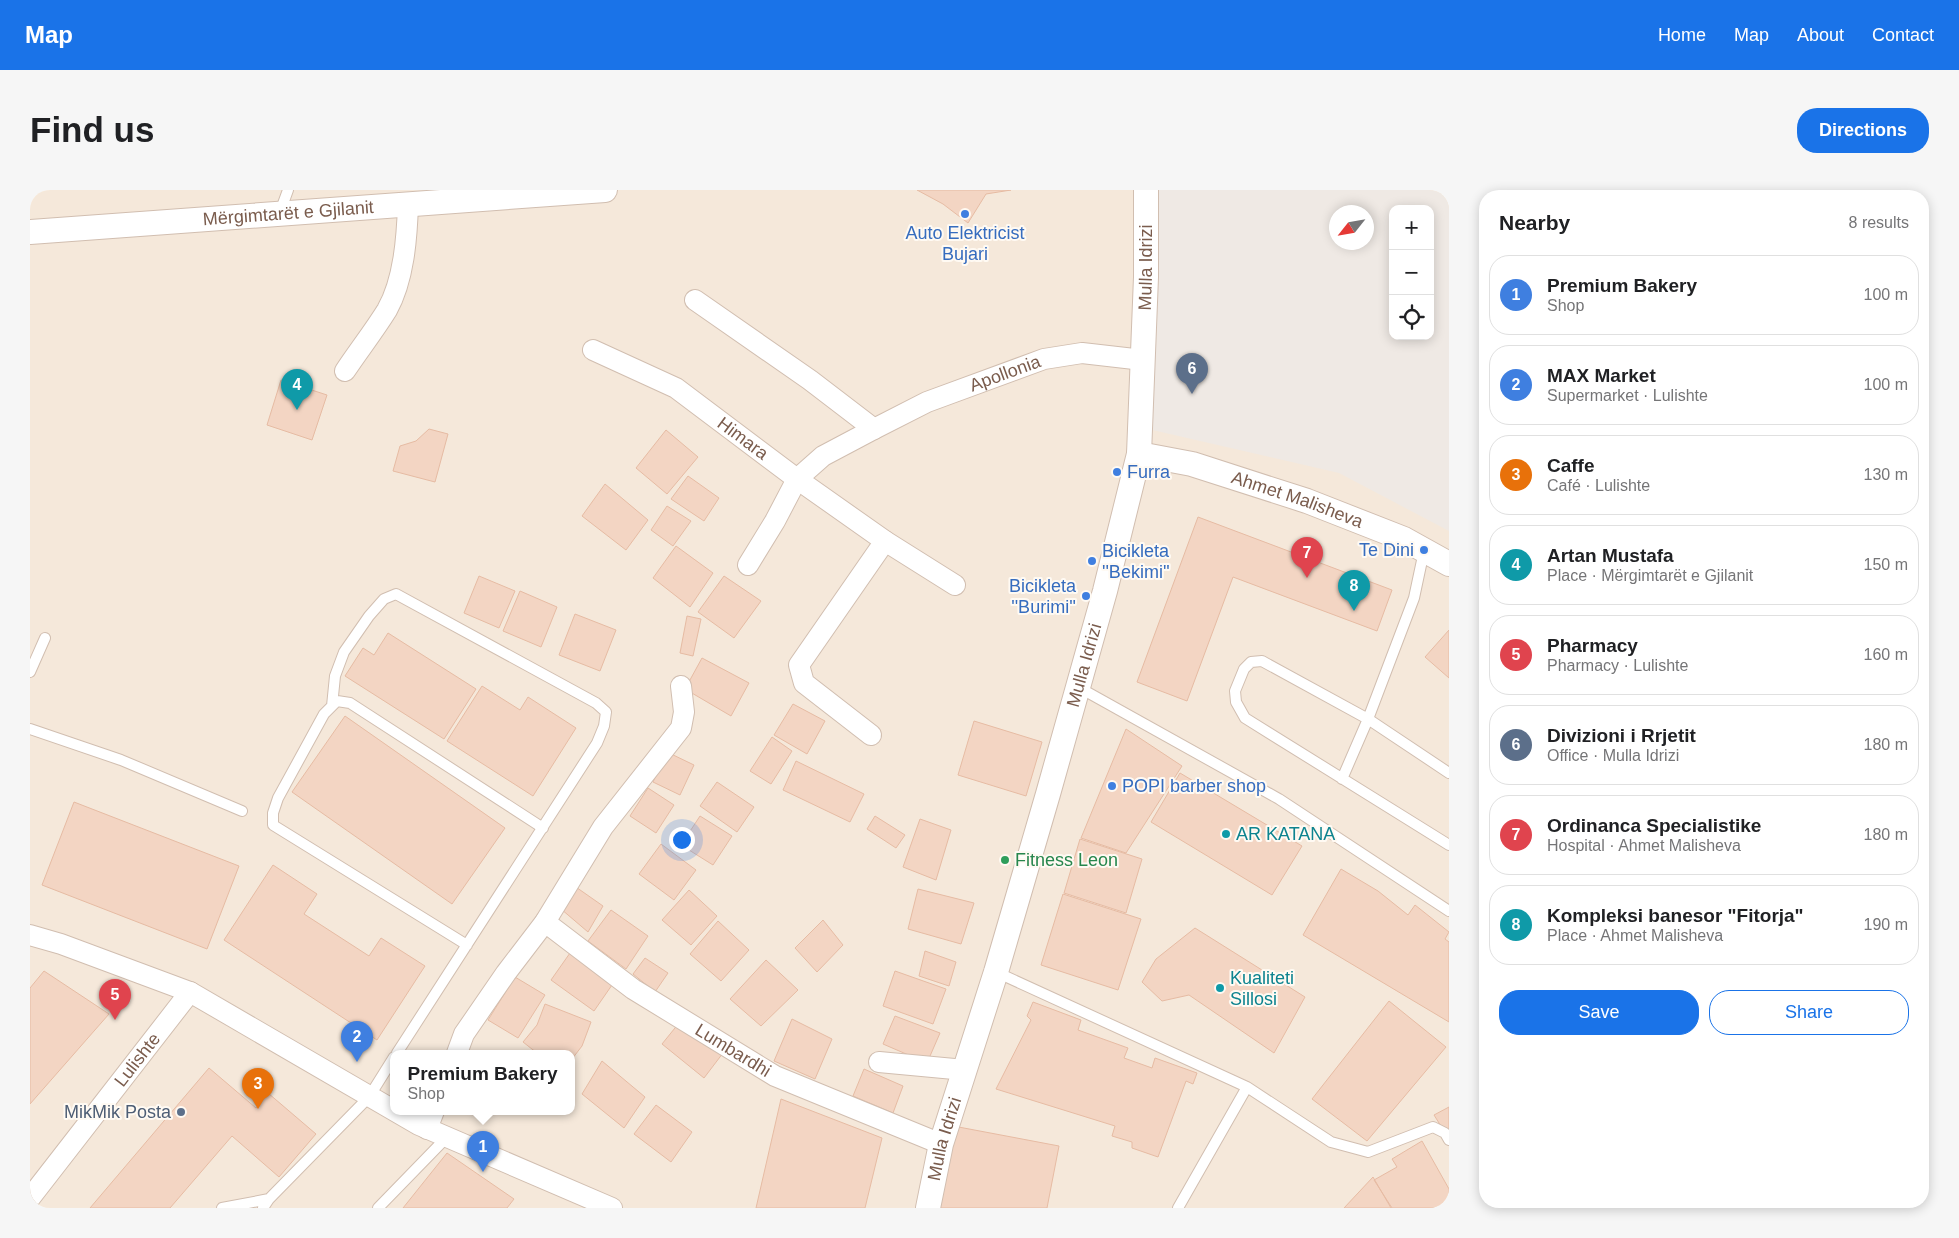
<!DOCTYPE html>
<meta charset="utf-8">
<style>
body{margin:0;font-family:Helvetica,sans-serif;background:#f6f6f6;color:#202124}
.controls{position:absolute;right:15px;top:15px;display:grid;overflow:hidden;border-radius:10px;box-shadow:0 2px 12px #0003}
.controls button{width:45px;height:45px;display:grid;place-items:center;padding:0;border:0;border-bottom:1px solid #e0e0e0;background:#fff;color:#202124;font:25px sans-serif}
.compass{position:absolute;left:1299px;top:15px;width:45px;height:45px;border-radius:50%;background:#fff;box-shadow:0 2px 12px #0003;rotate:239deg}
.you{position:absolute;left:651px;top:649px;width:18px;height:18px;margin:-12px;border:4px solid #fff;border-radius:50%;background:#1a73e8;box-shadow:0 0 0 8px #1a73e833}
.badge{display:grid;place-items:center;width:32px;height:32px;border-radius:50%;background:#1a73e8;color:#fff;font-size:16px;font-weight:700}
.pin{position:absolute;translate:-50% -41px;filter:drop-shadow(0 1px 2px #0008)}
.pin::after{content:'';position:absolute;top:26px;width:18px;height:15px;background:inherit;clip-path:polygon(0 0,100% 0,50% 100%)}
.popup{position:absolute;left:360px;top:860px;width:185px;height:65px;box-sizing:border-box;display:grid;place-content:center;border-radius:10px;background:#fff;filter:drop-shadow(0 1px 4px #0005);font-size:16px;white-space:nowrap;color:#757577}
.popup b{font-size:19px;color:#202124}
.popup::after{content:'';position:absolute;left:50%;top:100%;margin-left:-10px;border:10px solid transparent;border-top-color:#fff}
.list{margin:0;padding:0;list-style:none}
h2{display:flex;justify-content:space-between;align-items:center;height:65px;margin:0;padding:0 20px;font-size:21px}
h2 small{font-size:16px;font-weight:400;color:#757577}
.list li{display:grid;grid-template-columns:32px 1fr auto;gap:15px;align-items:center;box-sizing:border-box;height:80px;margin:0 10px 10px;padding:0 10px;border:1px solid #e0e0e0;border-radius:20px}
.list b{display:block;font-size:19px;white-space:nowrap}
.list p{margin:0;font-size:16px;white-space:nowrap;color:#757577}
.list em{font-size:16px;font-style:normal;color:#757577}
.actions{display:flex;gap:10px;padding:15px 20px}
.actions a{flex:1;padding:11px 0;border:1px solid #1a73e8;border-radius:20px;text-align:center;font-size:18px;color:#1a73e8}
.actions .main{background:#1a73e8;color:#fff}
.icon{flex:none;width:28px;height:28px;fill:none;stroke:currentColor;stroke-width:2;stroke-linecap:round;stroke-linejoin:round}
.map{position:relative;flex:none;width:1419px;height:1018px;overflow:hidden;border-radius:20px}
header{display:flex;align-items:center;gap:30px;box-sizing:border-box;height:70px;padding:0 25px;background:#1a73e8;color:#fff}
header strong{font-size:24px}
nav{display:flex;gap:28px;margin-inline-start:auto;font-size:18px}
.intro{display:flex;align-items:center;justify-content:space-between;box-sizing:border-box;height:120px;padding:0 30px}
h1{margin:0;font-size:35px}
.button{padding:12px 22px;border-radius:20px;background:#1a73e8;color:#fff;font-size:18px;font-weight:700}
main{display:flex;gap:30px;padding:0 30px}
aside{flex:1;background:#fff;border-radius:20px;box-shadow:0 2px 12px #0003}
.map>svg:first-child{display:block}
.residential{fill:#f5e8da;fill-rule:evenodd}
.industrial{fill:#efe9e4;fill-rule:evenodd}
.building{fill:#f3d5c3;stroke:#e6bba3}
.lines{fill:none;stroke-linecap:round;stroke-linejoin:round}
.service-casing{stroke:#d1beb0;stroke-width:12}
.minor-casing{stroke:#d1beb0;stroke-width:22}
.tertiary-casing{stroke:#d1beb0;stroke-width:26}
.service{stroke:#fff;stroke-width:10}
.minor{stroke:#fff;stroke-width:20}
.tertiary{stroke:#fff;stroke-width:24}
.shop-dot{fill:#3f7fe0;stroke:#fffaf3;stroke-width:2}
.culture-dot{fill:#0f9aa8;stroke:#fffaf3;stroke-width:2}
.leisure-dot{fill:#2e9e5b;stroke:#fffaf3;stroke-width:2}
.service-dot{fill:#5c6f8a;stroke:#fffaf3;stroke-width:2}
.labels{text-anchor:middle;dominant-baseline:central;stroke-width:4;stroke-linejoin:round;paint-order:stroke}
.street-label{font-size:18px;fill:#7a5c4d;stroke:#fffaf3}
.shop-label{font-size:18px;fill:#366cbe;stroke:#fffaf3;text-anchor:start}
.culture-label{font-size:18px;fill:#0d838f;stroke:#fffaf3;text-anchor:start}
.leisure-label{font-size:18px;fill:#27864d;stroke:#fffaf3;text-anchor:start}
.service-label{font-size:18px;fill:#4e5e75;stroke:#fffaf3;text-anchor:end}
</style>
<header>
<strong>Map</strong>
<nav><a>Home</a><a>Map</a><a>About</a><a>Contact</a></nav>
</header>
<div class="intro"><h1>Find us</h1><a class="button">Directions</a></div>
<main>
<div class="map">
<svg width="1419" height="1018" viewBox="0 0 1419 1018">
<rect width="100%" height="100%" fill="#fdf6ec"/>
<!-- residential -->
<path class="residential" d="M0,0h1110l-11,259 -32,140 -174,619h-893zM364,863h178v58h-178z
M1121,0h298v1018h-515l213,-754zM1363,19h37v127h-37zM1306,22h30v30h-30z"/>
<!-- industrial -->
<path class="industrial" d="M1118,0h301v341l-110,-58 -191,-44zM1363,19h37v127h-37zM1306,22h30v30h-30z"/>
<!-- building -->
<path class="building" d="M887,0h94l-25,4 -18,29 -25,-19z
M251,190l46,15 -15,45 -45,-15z
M399,239l19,5 -13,48 -42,-11 7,-25 16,-5z
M636,240l32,27 -31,37 -31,-26z
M658,286l31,22 -15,23 -33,-22z
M575,294l43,36 -22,30 -44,-34z
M637,316l24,15 -18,25 -22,-16z
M1168,327l194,73 -15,41 -144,-54 -46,124 -50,-19z
M646,356l37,27 -23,34 -37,-29z
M449,386l36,15 -16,37 -35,-15z
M694,386l37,25 -27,37 -36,-26z
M490,401l37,16 -16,40 -38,-16z
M545,424l41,16 -16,41 -41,-16z
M657,426l14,3 -8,37 -13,-3z
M1419,440v48l-24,-21z
M358,443l88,56 -32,50 -99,-63 18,-28 11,7z
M672,468l47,25 -18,33 -46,-27z
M452,496l38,24 8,-13 48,31 -43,68 -86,-55z
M763,514l32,17 -18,33 -33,-19z
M315,526l160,112 -53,76 -160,-112z
M944,531l68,21 -16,54 -68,-21z
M1096,539l56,37 -56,87 -45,-15z
M742,547l20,14 -21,33 -21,-13z
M637,562l27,13 -14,30 -27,-13z
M766,571l68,33 -14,28 -67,-32z
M1150,583l122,73 -30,49 -121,-73z
M687,592l37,25 -17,25 -37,-26z
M618,598l26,17 -18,28 -26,-17z
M44,612l165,64 -32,83 -165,-64z
M670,626l32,20 -19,29 -32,-20z
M845,626l30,19 -9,13 -29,-19z
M890,629l31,11 -15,50 -33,-13z
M1050,649l62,20 -16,54 -62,-20z
M631,654l35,26 -22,30 -35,-26z
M243,675l44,29 -13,20 65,42 12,-18 44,28 -48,74 -153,-100z
M1311,679l37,22 30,24 7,-10 34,27 -4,7 4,3v80l-146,-87z
M543,695l30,21 -15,26 -27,-23z
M888,699l56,14 -13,41 -53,-15z
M659,700l28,26 -26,29 -29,-25z
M1033,704l78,25 -23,71 -77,-25z
M581,720l37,26 -22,33 -38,-28z
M793,730l20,25 -26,27 -22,-24z
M688,731l31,29 -28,31 -31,-27z
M1165,738l110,69 -31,56 -85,-58 -27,6 -20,-19 14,-23z
M895,761l31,11 -7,24 -30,-10z
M540,763l42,32 -18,26 -43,-31z
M615,768l23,15 -13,19 -22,-18z
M736,770l32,30 -37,36 -31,-27z
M14,781l65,43 -79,90v-116z
M865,781l51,18 -13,35 -50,-18z
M485,787l30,18 -27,43 -30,-18z
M1359,811l57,46 -79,94 -55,-42z
M1003,812l48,18 -3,10 50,18 -4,10 28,10 3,-10 42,15 -4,11 -7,-3 -28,76 -26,-9v-6l-20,-6 3,-10 -119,-37 35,-69 -4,-4z
M515,814l46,18 -9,24 -10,13v-6h-35l-14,-11 14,-17z
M865,826l45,17 -13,30 -44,-19z
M762,829l40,20 -17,40 -41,-18z
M649,833l44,30 -19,25 -42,-34z
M572,871l43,36 -21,31 -42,-34z
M179,878l47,40 12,-15 48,41 -37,43 -47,-41 -62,72h-80z
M834,879l39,17 -10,27 -40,-17z
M751,909l101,39 -17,70h-109z
M626,915l36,27 -21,30 -37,-28z
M1419,917v32l-15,-24z
M918,935l111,21 -12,62h-115z
M1392,951l27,48v19h-57l-18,-28 23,-13 -5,-8z
M417,963l67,46 -7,9h-104z
M1343,987l18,31h-47z"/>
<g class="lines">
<defs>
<path id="service" d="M250,22l8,-22
M0,482l15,-34
M1048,497l201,112 170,112
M302,516l3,-30 9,-24 25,-36 15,-17 12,-5 200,109 10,9 -2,14 -7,17 -200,310
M0,539l91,31 121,51
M1419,583l-81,-54 -106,-58 -11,1 -7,7 -9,22 1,11 9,16 204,127
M1312,589l26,-60 46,-121 10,-47
M437,755l-194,-120v-12l5,-15 46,-84 13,-13 13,2 193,125
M966,782l251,115 84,55 37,10 65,-25 12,6 4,7
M192,1018l47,-9
M233,1018l6,-9 100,-102 25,-40
M348,1018l69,-71
M1148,1018l69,-121"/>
<g id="minor">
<path d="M665,110l115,80 64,49"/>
<path id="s1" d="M563,160l83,38 121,91 88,62 70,44"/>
<path d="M315,181c14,-21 29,-40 42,-61 17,-30 20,-73 21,-106"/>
<path id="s2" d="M718,375l27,-44 22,-42 26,-23 51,-27 53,-27 117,-43 38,-6 61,7"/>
<path d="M841,545l-67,-52 -5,-18 86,-124"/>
<path id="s3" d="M515,732l88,67 142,87 166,68"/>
<path d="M0,745l31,9 129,48 229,133 193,83"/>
<path d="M427,863l7,-19 42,-61 39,-51 58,-95 78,-99 3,-16 -3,-26"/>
<path d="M849,872l86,8"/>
<path d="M397,939l7,-18"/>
<path id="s4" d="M0,1008l160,-206"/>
</g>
<g id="tertiary">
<path id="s5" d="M0,42l575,-42"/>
<path id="s6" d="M1109,264l53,10 115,37 97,38 45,25"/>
<path id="s7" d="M898,1018l13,-64 55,-172 52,-178 57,-203 34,-137 7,-177v-87"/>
</g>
</defs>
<!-- service casing -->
<use href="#service" class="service-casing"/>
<!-- minor casing -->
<use href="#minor" class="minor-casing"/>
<!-- tertiary casing -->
<use href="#tertiary" class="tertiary-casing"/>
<!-- service -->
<use href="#service" class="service"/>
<!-- minor -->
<use href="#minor" class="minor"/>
<!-- tertiary -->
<use href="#tertiary" class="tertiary"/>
</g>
<!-- markers -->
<g class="shop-dot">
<circle cx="935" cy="24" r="5"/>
<circle cx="1087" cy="282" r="5"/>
<circle cx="1394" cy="360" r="5"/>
<circle cx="1062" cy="371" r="5"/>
<circle cx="1056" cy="406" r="5"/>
<circle cx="1082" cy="596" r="5"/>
</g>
<g class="culture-dot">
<circle cx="1196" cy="644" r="5"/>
<circle cx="1190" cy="798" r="5"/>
</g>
<circle class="leisure-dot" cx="975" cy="670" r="5"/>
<circle class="service-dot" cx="151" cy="922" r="5"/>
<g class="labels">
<!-- street labels -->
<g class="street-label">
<text stroke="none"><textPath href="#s5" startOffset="259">Mërgimtarët e Gjilanit</textPath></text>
<text stroke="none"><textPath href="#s7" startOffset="970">Mulla Idrizi</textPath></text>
<text stroke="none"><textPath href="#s2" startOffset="334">Apollonia</textPath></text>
<text stroke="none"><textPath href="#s1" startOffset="175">Himara</textPath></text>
<text stroke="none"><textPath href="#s6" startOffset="165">Ahmet Malisheva</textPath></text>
<text stroke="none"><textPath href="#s7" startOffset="565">Mulla Idrizi</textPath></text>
<text stroke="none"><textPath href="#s3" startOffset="228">Lumbardhi</textPath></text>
<text stroke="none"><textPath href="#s4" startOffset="175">Lulishte</textPath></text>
<text stroke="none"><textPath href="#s7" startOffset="71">Mulla Idrizi</textPath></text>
</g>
<!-- shop labels -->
<g class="shop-label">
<text x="935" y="43" text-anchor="middle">Auto Elektricist<tspan x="935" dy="21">Bujari</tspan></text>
<text x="1097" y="282">Furra</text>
<text x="1384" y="360" text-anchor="end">Te Dini</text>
<text x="1072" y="361">Bicikleta<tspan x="1072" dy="21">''Bekimi''</tspan></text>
<text x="1046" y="396" text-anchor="end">Bicikleta<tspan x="1046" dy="21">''Burimi''</tspan></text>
<text x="1092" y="596">POPI barber shop</text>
</g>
<!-- culture labels -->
<g class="culture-label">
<text x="1206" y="644">AR KATANA</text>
<text x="1200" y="788">Kualiteti<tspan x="1200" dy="21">Sillosi</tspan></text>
</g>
<!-- leisure labels -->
<g class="leisure-label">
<text x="985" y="670">Fitness Leon</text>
</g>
<!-- service labels -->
<g class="service-label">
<text x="141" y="922">MikMik Posta</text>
</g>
</g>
</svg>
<div class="controls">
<button>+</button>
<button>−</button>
<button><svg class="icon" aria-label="locate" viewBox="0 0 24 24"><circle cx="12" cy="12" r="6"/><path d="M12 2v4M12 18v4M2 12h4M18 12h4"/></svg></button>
</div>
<svg class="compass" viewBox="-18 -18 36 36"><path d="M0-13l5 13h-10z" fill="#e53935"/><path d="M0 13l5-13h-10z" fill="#757577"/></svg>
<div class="you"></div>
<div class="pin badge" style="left:453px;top:982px;background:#3f7fe0">1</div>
<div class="popup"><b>Premium Bakery</b>Shop</div>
<div class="pin badge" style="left:327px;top:872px;background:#3f7fe0">2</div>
<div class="pin badge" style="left:228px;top:919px;background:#e8710a">3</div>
<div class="pin badge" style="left:267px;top:220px;background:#0f9aa8">4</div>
<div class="pin badge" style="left:85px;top:830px;background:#e0444e">5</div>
<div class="pin badge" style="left:1162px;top:204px;background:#5c6f8a">6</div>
<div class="pin badge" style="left:1277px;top:388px;background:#e0444e">7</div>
<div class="pin badge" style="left:1324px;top:421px;background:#0f9aa8">8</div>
</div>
<aside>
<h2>Nearby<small>8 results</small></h2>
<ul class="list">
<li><span class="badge" style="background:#3f7fe0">1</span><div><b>Premium Bakery</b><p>Shop</p></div><em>100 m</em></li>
<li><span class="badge" style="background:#3f7fe0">2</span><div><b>MAX Market</b><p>Supermarket · Lulishte</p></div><em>100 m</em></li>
<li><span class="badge" style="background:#e8710a">3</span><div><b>Caffe</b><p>Café · Lulishte</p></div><em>130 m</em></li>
<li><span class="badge" style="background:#0f9aa8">4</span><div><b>Artan Mustafa</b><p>Place · Mërgimtarët e Gjilanit</p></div><em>150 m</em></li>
<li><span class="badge" style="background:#e0444e">5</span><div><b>Pharmacy</b><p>Pharmacy · Lulishte</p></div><em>160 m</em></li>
<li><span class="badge" style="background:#5c6f8a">6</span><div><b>Divizioni i Rrjetit</b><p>Office · Mulla Idrizi</p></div><em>180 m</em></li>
<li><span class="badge" style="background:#e0444e">7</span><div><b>Ordinanca Specialistike</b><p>Hospital · Ahmet Malisheva</p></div><em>180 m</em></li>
<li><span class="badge" style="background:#0f9aa8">8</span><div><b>Kompleksi banesor &quot;Fitorja&quot;</b><p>Place · Ahmet Malisheva</p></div><em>190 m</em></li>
</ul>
<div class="actions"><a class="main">Save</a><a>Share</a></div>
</aside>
</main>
